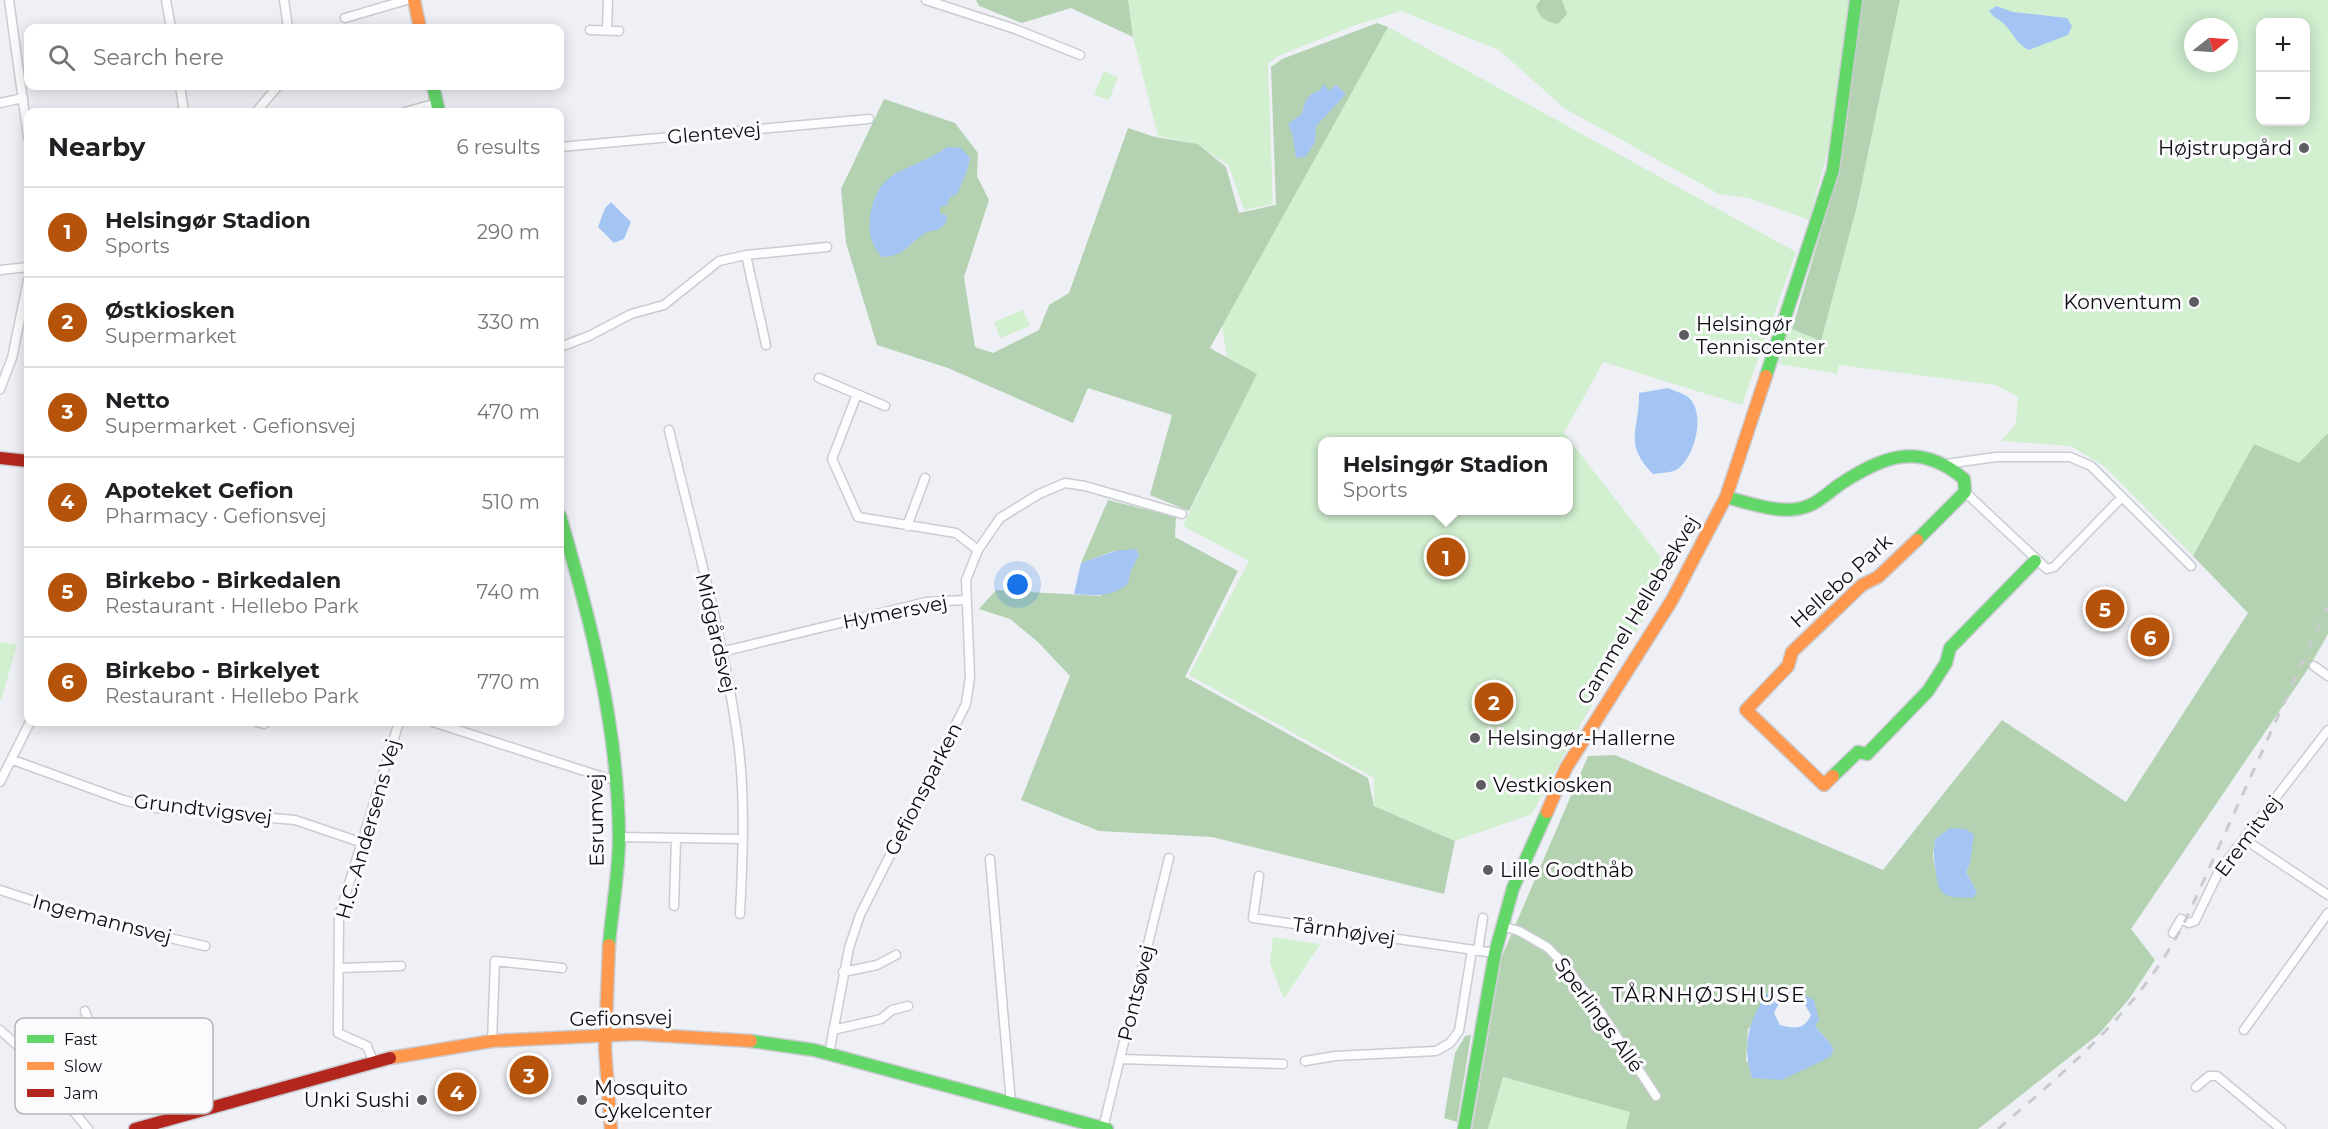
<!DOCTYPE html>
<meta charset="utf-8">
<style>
body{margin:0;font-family:Montserrat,sans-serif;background:#f6f6f6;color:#202124}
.controls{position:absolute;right:18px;top:18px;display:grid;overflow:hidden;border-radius:12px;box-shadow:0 3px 15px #0003}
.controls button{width:54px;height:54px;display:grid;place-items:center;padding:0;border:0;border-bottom:2px solid #e0e0e0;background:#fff;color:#202124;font:30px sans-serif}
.compass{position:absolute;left:2184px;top:18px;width:54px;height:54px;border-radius:50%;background:#fff;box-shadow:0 3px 15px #0003;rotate:73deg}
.you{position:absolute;left:1018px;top:585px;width:21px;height:21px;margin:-15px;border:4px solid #fff;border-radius:50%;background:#1a73e8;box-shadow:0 0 0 9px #1a73e833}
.badge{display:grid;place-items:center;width:39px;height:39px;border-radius:50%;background:#b45309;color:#fff;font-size:20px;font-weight:700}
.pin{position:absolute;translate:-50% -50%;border:3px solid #fff;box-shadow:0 2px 6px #0006}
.popup{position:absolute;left:1318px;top:437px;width:255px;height:78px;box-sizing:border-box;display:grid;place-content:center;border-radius:12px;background:#fff;filter:drop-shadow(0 2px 4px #0005);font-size:20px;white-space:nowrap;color:#757577}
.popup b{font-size:22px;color:#202124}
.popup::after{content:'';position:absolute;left:50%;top:100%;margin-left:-12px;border:12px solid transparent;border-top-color:#fff}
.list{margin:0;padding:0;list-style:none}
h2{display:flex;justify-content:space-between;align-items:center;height:78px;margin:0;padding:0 24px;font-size:26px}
h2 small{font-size:20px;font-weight:400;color:#757577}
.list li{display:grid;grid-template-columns:39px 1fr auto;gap:18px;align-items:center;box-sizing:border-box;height:90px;padding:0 24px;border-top:2px solid #e0e0e0}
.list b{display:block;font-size:22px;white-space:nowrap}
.list p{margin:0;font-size:20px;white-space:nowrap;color:#757577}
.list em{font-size:20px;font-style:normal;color:#757577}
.icon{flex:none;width:33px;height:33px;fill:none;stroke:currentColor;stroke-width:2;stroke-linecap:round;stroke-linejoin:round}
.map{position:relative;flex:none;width:2328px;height:1129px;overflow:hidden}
.search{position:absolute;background:#fff;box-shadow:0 3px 15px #0003;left:24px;top:24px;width:540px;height:66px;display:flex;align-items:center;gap:15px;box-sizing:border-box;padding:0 21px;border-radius:12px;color:#757577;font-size:22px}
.panel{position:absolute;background:#fff;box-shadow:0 3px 15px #0003;left:24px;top:108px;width:540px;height:618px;border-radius:12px}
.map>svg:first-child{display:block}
.green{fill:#d2efd0;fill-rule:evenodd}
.forest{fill:#b4d2b2;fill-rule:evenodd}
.water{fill:#a4c5f3;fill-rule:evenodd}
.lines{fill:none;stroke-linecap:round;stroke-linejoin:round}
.street-casing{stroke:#caccd1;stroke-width:11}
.fast-casing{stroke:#caccd1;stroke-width:15}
.slow-casing{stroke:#caccd1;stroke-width:15}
.jam-casing{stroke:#caccd1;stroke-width:15}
.street{stroke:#fcfdfe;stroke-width:8}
.fast{stroke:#63d668;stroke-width:12}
.slow{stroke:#ff974d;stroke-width:12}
.jam{stroke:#b3261e;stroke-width:12}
.rail{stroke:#cacbcd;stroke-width:3;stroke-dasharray:10 10;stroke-linecap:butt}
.poi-dot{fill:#5c5c61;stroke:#fbfbfe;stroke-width:2}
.labels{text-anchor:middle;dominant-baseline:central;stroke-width:6;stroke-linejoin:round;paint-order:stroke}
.street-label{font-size:20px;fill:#0d0d11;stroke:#fbfbfe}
.poi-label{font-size:20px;fill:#0d0d11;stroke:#fbfbfe;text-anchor:start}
.neighbourhood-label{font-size:21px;letter-spacing:1.5px;fill:#0d0d11;stroke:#fbfbfe}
.key{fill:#fbfbfe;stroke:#b4b4b7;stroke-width:1.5}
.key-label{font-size:16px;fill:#0d0d11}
</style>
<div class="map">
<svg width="2328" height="1129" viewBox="0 0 2328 1129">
<rect width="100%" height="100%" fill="#eef0f6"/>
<!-- green -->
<path class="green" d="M1128,0h721l-18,139 -22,81 -60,-22 -30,-4 -155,-86 -65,-58 -98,-39 -45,14 -78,31 -10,8 5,140 -29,6 -15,-44 -31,-22 -40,-8 -25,-99z
M1900,0h428v433l-28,31 -46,-19 -61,111 -88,-89 -34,-21 -70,-5 15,-17 2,-27 -22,-12 -157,-20 -2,9 -58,-10 8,-31 5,-4 29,12 36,-135zM2260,22h46v100h-46zM2193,27h36v36h-36z
M1388,27l408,225 -54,153 -139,-43 -39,71 108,139 -90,150 -50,92 -77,27 -81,-35v-28l-185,-103 60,-114 -66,-35 73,-152 -29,-17 -5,-31zM1323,442h246v68h-246z
M1104,71l14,6 -9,23 -15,-5z
M1023,310l7,16 -30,12 -6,-16z
M0,642l17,3 -16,55h-1z
M1273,937l47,7 -36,55 -14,-36z
M1503,1077l128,35 39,17h-182z"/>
<!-- forest -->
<path class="forest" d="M976,0h152l5,37 -62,-29 -49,15 -43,-17z
M1540,0h22l5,14 -9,10c-12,-2 -19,-6 -22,-18z
M1860,0h40l-43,206 -36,135 -29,-12 46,-155 8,-44z
M1377,23l11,4 -178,321 47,26 -68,137 -39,-16 22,-80 -84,-27 -15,35 -125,-55 -71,-23 -31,-102 -5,-54 43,-90 71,24 23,30 -1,23 12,24 -25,77 11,70 18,6 46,-23 10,-25 20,-12 59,-165 27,9 43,7 28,23 13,46 37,-8 -5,-138 11,-8z
M2328,433v201l-20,35 -177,260 24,31 -26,39 -30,35 -121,95h-352l4,-17 -127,-35 -15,52h-16l30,-173 86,-200 27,-1 268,115 119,-150 124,82 122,-189 -55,-57 61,-112 45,19zM1950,828l20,35 -4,9 11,20 -42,-23 -2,-14 2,-15zM1791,987l28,33 -4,5c6,10 14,14 19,25l-52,30 -36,-19 2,-32z
M1108,500l68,17 -1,20 63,34 -53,106 183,101 6,28 81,35 -11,53 -232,-57 -113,-6 -78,-31 49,-124 -32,-34 -28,-23 -31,-10 17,-19 104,6 31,-26 8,-15 -25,-4 -33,12z
M1471,1035l-14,87 -13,-4 11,-65 10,-17z"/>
<!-- water -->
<path class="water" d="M1996,6l17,6 54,6 5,8 -4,9 -39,15c-12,-6 -14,-14 -23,-24 -5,-6 -11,-7 -17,-15z
M1324,84l5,7 7,-6 10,9 -30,32 -1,16 -10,15 -9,1 -3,-22 -5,-12 14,-10c2,-12 5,-20 18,-24z
M947,147l14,1 9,10c0,7 -9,28 -13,36l-7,3 -3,8 -7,2v6l7,3 -1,7 -8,7c-25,1 -27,27 -56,27 -10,-11 -14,-23 -12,-39 8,-53 39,-44 77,-71z
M611,202l20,20 -7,17 -10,4 -16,-16 7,-19z
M1668,388c6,3 16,5 21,10 17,15 6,61 -13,72 -6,3 -17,3 -23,4 -31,-31 -13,-45 -14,-81z
M1136,549l3,6 -8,15 -3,14c-17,13 -33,12 -54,10l7,-31 34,-12z
M1950,828l16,1 8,6 -4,28 -4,9 11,20 -4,6c-23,-1 -35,1 -37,-25 -2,-12 -3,-21 -1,-34z
M1791,987l23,13 5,20 -4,5c6,10 14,14 19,25l-4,7 -48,23 -30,-2c-11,-32 -3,-61 18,-88zM1782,997l23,8 6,10c-7,15 -16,14 -31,10l-6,-12z"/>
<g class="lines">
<defs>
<path id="street" d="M9,0l19,137
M166,0l5,28
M284,0l4,28
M926,0l89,29 65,26
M345,18l62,-18
M590,30l29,1
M607,30l1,-30
M180,86l4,26
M0,103l23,-5
M256,112l22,-26
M405,112l32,-9
M560,147l309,-28
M746,255l20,90
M0,270l28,-3
M560,347l29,-11 42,-22 33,-9 55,-44 27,-6 81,-8
M819,378l66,28
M0,389l12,-31 16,-78
M857,394l-25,65 26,58 98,16 22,17
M669,430c23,98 52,197 67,297 10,62 7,125 4,187
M1946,464l50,-7h74l21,9 100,100
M1965,492l82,77 7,-2 68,-70
M907,526l18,-48
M721,652l205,-50 39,-2
M2314,666l14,10
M257,722l7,2
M433,722l173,56h10
M13,760l110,40 33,8 139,12 65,22
M0,782l30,-60
M619,837l124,2
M2244,839l84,56
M990,859l21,244
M1259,876l-6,42 242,35
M0,890l99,32 106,24
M674,906l2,-68
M1502,926l17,5 28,16 14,14 39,50 56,85
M2173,933l8,-14 8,4 6,-2 24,-50 109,-141
M1478,950l5,-32
M339,968l62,-2
M843,972l34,-7 19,-10
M0,1030l27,24 61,75
M833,1030l48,-11 11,-9 16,-4
M2244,1030l84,-117
M492,1041l3,-80 67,7
M27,1054l65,-23 -7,-20
M829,1054l20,-106 11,-33 106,-211 4,-27 -4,-97 12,-30 22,-32 39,-24 26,-11 20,3 97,28
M1120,1059l163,5
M373,1061l-6,-15 -29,-13 1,-117 60,-194
M1305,1061l30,-5 101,-5 14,-8 9,-12 13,-81
M2196,1087l13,-11h8l64,53
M1103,1128l66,-270"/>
<path id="fast" d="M433,86l6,26
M1766,376l67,-206 23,-170
M1726,497c24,6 57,19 82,9 11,-4 21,-14 31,-21 44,-29 80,-44 125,-6l1,13 -48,48
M560,516c31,105 58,210 59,321 0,36 -7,72 -10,108
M1833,776l25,-24 9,2 61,-63 18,-28 4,-15 85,-87
M751,1041l63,9 293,79
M1464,1129l31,-176 18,-65 34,-76"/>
<path id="slow" d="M414,0l6,28
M1833,776l-9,9 -78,-75 42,-44 4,-14 70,-67 16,-8 39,-37
M1547,812l19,-44 106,-168 54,-103 40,-121
M609,945l-4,104 6,80
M390,1058l102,-17 144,-7 115,7"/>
<path id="jam" d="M0,458l28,3
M135,1129l255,-71"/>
</defs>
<!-- street casing -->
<use href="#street" class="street-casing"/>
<!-- fast casing -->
<use href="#fast" class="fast-casing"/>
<!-- slow casing -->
<use href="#slow" class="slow-casing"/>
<!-- jam casing -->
<use href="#jam" class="jam-casing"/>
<!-- street -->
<use href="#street" class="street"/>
<!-- fast -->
<use href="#fast" class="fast"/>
<!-- slow -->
<use href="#slow" class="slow"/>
<!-- jam -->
<use href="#jam" class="jam"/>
<!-- rail -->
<path class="rail" d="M1998,1129c74,-63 147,-125 190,-214l140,-309"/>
</g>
<!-- markers -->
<g class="poi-dot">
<circle cx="2304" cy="148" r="6"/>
<circle cx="2194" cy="302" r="6"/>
<circle cx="1684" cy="335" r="6"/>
<circle cx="1475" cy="738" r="6"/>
<circle cx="1481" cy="785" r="6"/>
<circle cx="1488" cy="870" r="6"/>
<circle cx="422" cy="1100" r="6"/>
<circle cx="582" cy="1100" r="6"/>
</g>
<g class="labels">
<!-- street labels -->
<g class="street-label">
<text transform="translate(714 133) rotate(-5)">Glentevej</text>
<text transform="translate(1841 581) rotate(-42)">Hellebo Park</text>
<text transform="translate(1638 610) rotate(-59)">Gammel Hellebækvej</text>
<text transform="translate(895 612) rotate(-11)">Hymersvej</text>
<text transform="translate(716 633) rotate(77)">Midgårdsvej</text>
<text transform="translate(923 789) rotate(-63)">Gefionsparken</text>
<text transform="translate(203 809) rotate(7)">Grundtvigsvej</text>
<text transform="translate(596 820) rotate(-91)">Esrumvej</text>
<text transform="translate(368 829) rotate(-74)">H.C. Andersens Vej</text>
<text transform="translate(2248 836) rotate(-53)">Eremitvej</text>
<text transform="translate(102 919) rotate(15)">Ingemannsvej</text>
<text transform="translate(1344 931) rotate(8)">Tårnhøjvej</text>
<text transform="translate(1136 993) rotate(-76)">Pontsøvej</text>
<text transform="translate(1599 1015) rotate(54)">Sperlings Allé</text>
<text transform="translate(621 1018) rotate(-1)">Gefionsvej</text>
</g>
<!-- poi labels -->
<g class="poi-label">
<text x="2292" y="148" text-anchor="end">Højstrupgård</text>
<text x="2182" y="302" text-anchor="end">Konventum</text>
<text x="1696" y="324">Helsingør<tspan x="1696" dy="23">Tenniscenter</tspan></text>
<text x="1487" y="738">Helsingør-Hallerne</text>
<text x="1493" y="785">Vestkiosken</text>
<text x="1500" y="870">Lille Godthåb</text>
<text x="594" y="1088">Mosquito<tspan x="594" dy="23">Cykelcenter</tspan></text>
<text x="410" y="1100" text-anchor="end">Unki Sushi</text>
</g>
<!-- neighbourhood labels -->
<g class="neighbourhood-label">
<text x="1709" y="994">TÅRNHØJSHUSE</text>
</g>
</g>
<!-- legend -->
<rect x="15" y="1018" width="198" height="96" rx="9" class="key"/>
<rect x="27" y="1035" width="27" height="8" fill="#63d668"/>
<rect x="27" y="1062" width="27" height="8" fill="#ff974d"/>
<rect x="27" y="1089" width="27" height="8" fill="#b3261e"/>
<g class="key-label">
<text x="64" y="1045">Fast</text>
<text x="64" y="1072">Slow</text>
<text x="64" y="1099">Jam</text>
</g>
</svg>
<div class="controls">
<button>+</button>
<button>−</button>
</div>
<svg class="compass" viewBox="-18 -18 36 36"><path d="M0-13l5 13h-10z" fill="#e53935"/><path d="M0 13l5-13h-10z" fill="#757577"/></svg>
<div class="you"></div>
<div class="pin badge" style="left:1446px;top:557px">1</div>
<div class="popup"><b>Helsingør Stadion</b>Sports</div>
<div class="pin badge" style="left:1494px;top:702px">2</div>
<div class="pin badge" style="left:529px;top:1075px">3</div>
<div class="pin badge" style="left:457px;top:1092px">4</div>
<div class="pin badge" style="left:2105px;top:609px">5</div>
<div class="pin badge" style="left:2150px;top:637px">6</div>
<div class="search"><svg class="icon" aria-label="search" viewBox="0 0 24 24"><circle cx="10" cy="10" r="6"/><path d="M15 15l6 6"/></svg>Search here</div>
<section class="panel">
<h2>Nearby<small>6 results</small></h2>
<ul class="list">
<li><span class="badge">1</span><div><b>Helsingør Stadion</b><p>Sports</p></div><em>290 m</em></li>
<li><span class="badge">2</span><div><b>Østkiosken</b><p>Supermarket</p></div><em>330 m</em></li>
<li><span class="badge">3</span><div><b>Netto</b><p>Supermarket · Gefionsvej</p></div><em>470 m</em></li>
<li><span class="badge">4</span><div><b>Apoteket Gefion</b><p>Pharmacy · Gefionsvej</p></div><em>510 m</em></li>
<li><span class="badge">5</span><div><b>Birkebo - Birkedalen</b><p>Restaurant · Hellebo Park</p></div><em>740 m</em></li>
<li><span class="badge">6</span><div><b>Birkebo - Birkelyet</b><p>Restaurant · Hellebo Park</p></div><em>770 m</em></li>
</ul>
</section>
</div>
